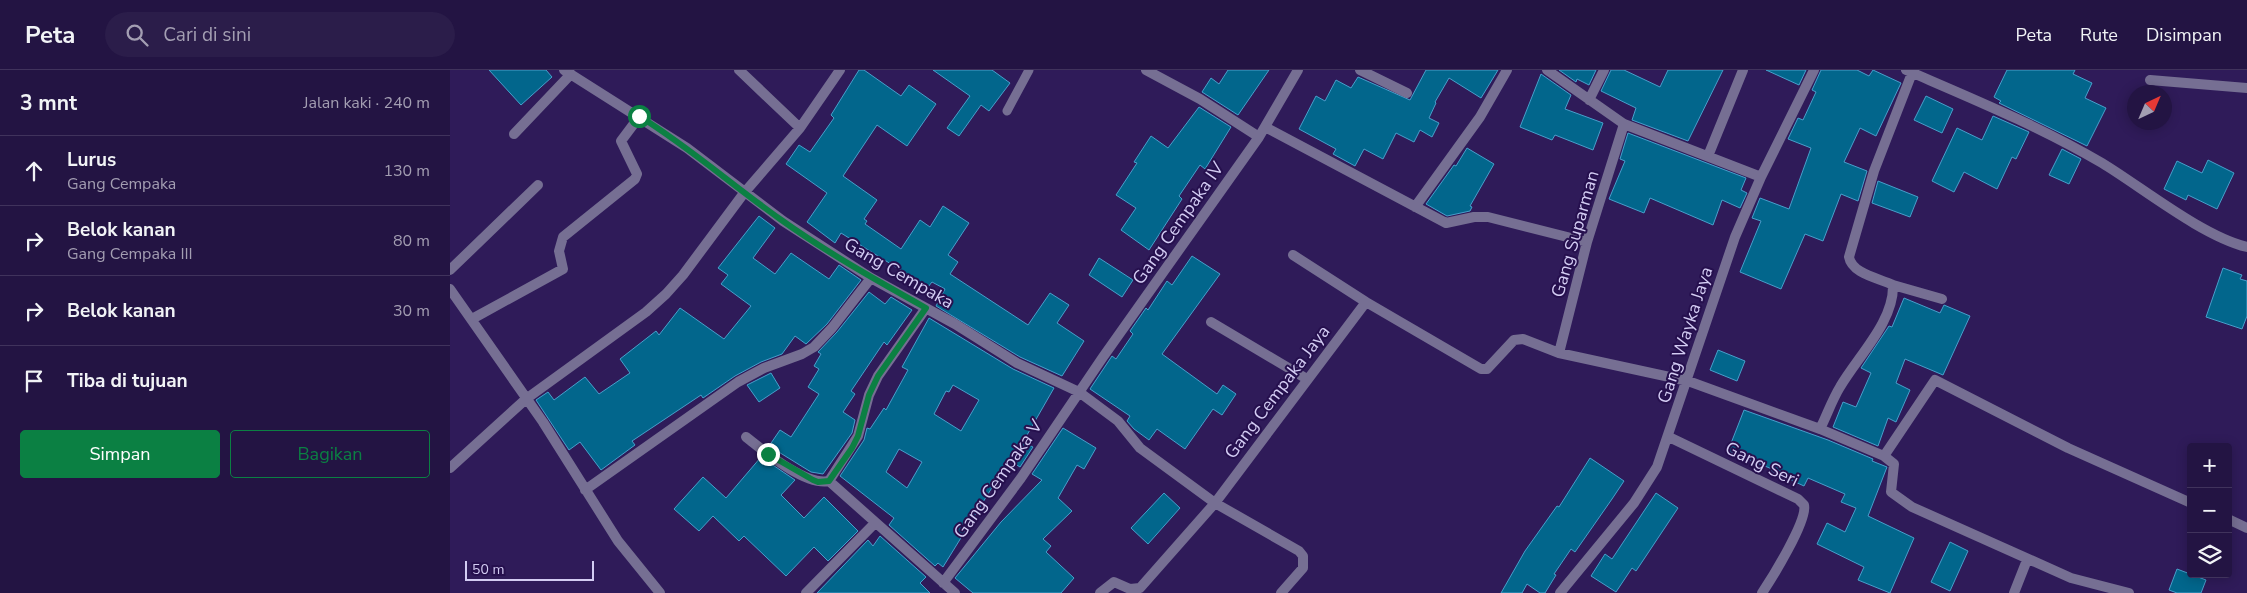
<!DOCTYPE html>
<html lang="id">
<meta charset="utf-8">
<style>
body{margin:0;font-family:"Nunito Sans",sans-serif;background:#2b1d4a;color:#f1f3f6}
.controls{position:absolute;right:15px;bottom:15px;display:grid;overflow:hidden;border-radius:5px;box-shadow:0 2px 12px #0003}
.controls button{width:45px;height:45px;display:grid;place-items:center;padding:0;border:0;border-bottom:1px solid #40335c;background:#231443;color:#f1f3f6;font:25px sans-serif}
.compass{position:absolute;left:1677px;top:15px;width:45px;height:45px;border-radius:50%;background:#231443;box-shadow:0 2px 12px #0003;rotate:44deg}
.scale{position:absolute;left:15px;bottom:12px;width:129px;box-sizing:border-box;padding-left:5px;border:2px solid #d3ccf3;border-top:0;font-size:14px;line-height:18px;white-space:nowrap;color:#d3ccf3;-webkit-text-stroke:4px #26104e;paint-order:stroke}
.stop{position:absolute;width:15px;height:15px;margin:-11px;border:4px solid #0b8043;border-radius:50%;background:#fff}
.stop.end{background:#0b8043;border-color:#fff;box-shadow:0 1px 5px #0008}
.list{margin:0;padding:0;list-style:none}
h2{display:flex;justify-content:space-between;align-items:center;height:65px;margin:0;padding:0 20px;font-size:21px}
h2 small{font-size:16px;font-weight:400;color:#a39eb2}
.list li{display:grid;grid-template-columns:32px 1fr auto;gap:15px;align-items:center;box-sizing:border-box;height:70px;padding:0 20px;border-top:1px solid #40335c}
.list b{display:block;font-size:19px;white-space:nowrap}
.list p{margin:0;font-size:16px;white-space:nowrap;color:#a39eb2}
.list em{font-size:16px;font-style:normal;color:#a39eb2}
.actions{display:flex;gap:10px;padding:15px 20px}
.actions a{flex:1;padding:11px 0;border:1px solid #0b8043;border-radius:5px;text-align:center;font-size:18px;color:#0b8043}
.actions .main{background:#0b8043;color:#fff}
.icon{flex:none;width:28px;height:28px;fill:none;stroke:currentColor;stroke-width:2;stroke-linecap:round;stroke-linejoin:round}
.map{position:relative;flex:none;width:1797px;height:523px;overflow:hidden}
header{display:flex;align-items:center;gap:30px;box-sizing:border-box;height:70px;padding:0 25px;background:#231443;border-bottom:1px solid #40335c}
header strong{font-size:24px}
nav{display:flex;gap:28px;margin-inline-start:auto;font-size:18px}
.search{width:350px;height:45px;background:#2b1d4a;display:flex;align-items:center;gap:12px;box-sizing:border-box;padding:0 18px;border-radius:28px;color:#a39eb2;font-size:19px}
main{display:flex}
aside{flex:1;background:#231443}
.map>svg:first-child{display:block}
.building{fill:#02668c;stroke:#489fcb;fill-rule:evenodd}
.lines{fill:none;stroke-linecap:round;stroke-linejoin:round}
.lane{stroke:#766f93;stroke-width:9}
.street{stroke:#766f93;stroke-width:10}
.route{stroke:#0b8043;stroke-width:6}
.labels{text-anchor:middle;dominant-baseline:central;stroke-width:4;stroke-linejoin:round;paint-order:stroke}
.street-label{font-size:18px;fill:#d3ccf3;stroke:#26104e}
</style>
<header>
<strong>Peta</strong>
<div class="search"><svg class="icon" aria-label="search" viewBox="0 0 24 24"><circle cx="10" cy="10" r="6"/><path d="M15 15l6 6"/></svg>Cari di sini</div>
<nav><a>Peta</a><a>Rute</a><a>Disimpan</a></nav>
</header>
<main>
<aside>
<h2>3 mnt<small>Jalan kaki · 240 m</small></h2>
<ul class="list">
<li><svg class="icon" aria-label="ahead" viewBox="0 0 24 24"><path d="M12 20V5M6 11l6-6 6 6"/></svg><div><b>Lurus</b><p>Gang Cempaka</p></div><em>130 m</em></li>
<li><svg class="icon" aria-label="right" viewBox="0 0 24 24"><path d="M7 20v-9h11M14 6l5 5-5 5"/></svg><div><b>Belok kanan</b><p>Gang Cempaka III</p></div><em>80 m</em></li>
<li><svg class="icon" aria-label="right" viewBox="0 0 24 24"><path d="M7 20v-9h11M14 6l5 5-5 5"/></svg><div><b>Belok kanan</b></div><em>30 m</em></li>
<li><svg class="icon" aria-label="arrive" viewBox="0 0 24 24"><path d="M6 21V4h12l-3 4 3 4H6"/></svg><div><b>Tiba di tujuan</b></div></li>
</ul>
<div class="actions"><a class="main">Simpan</a><a>Bagikan</a></div>
</aside>
<div class="map">
<svg width="1797" height="523" viewBox="0 0 1797 523">
<rect width="100%" height="100%" fill="#2f1b59"/>
<!-- building -->
<path class="building" d="M39,0h57l6,7 -31,28z
M409,0h5l37,26 8,-11 27,19 -29,42 -30,-21 -34,51 34,24 -13,19 3,2 -2,3 36,25 19,-29 10,7 13,-21 26,17 -21,32 10,7 -8,12 78,51 22,-32 19,12 -12,18 27,18 -22,35 -42,-19 -84,-51 9,-17 -13,-7 -4,5 -87,-54 -6,10 -28,-21 20,-29 -41,-29 13,-19 11,7 24,-34 -3,-3z
M483,0h59l18,13 -21,28 -8,-6 -22,31 -12,-8 23,-32z
M778,0h41l-31,45 -36,-23 9,-14 8,6z
M976,0h72l-17,28 -32,-20 -14,24 1,1 -7,15 10,5 -7,14 -12,-7 -6,12 -18,-9 -13,26 -19,-10 -9,17 -22,-12 3,-5 -37,-20 17,-33 9,5 11,-21 15,8 7,-11 52,23z
M1109,0h37l-7,15 -12,-6 -1,3z
M1161,0h13l36,17 8,-17h55l-35,71 -56,-21 4,-12 -35,-17z
M1316,0h40l-7,15z
M1371,0h36l12,6 4,-6 28,13 -25,53 -16,-8 -16,34 23,9 -9,30 -17,-7 -18,47 -18,-7 -24,55 -41,-17 21,-51 -9,-3 8,-20 29,11 22,-61 -23,-9 10,-21 5,2 13,-28 -4,-2z
M1557,0h68l-2,4 19,9 -7,15 21,10 -19,38 -88,-43 2,-2 -7,-4z
M1091,4l30,21 -6,14 38,14 -10,27 -38,-15 -3,5 -32,-13z
M1476,26l27,13 -11,24 -28,-13z
M749,37l32,20 -26,42 -5,-4 -21,31 3,3 -33,51 -28,-20 15,-22 -20,-13 21,-32 -3,-1 17,-26 17,12z
M1543,46l36,16 -13,27 -4,-2 -15,32 -33,-17 -10,20 -22,-11 25,-53 25,12z
M1178,63l118,45 -5,12 6,3 -7,15 -18,-8 -9,25 -63,-27 -6,15 -35,-14 16,-38 -5,-2z
M1017,78l27,16 -24,42 2,1 -2,4 -23,5 -21,-12 28,-39 2,1z
M1612,79l19,10 -12,25 -20,-9z
M1758,90l26,13 -17,36 -29,-14 -2,5 -22,-11 13,-28 25,12z
M1428,111l40,16 -8,20 -38,-14z
M309,146l16,12 -22,30 22,16 16,-21 38,26 10,-14 22,15 -34,44 -21,20 -11,-8 -13,18 -21,8 -26,14 -32,22 -2,-3 -69,46 3,4 -34,25 -21,-28 -11,8 -33,-50 12,-8 6,8 31,-23 14,17 31,-21 -10,-14 36,-28 3,4 21,-27 44,31 27,-33 -30,-22 7,-9 -10,-7z
M742,186l28,18 -58,80 55,40 6,-9 13,9 -14,21 -9,-6 -28,40 -28,-20 -8,11 -15,-11 -7,-8 3,-5 -40,-27 22,-33 4,3 17,-25 -3,-3 16,-23 2,2 19,-29 5,4z
M649,188l34,22 -11,17 -33,-22z
M1773,198l19,7 -2,4 7,2v35l-5,13 -36,-12z
M419,222l16,12 6,-7 21,13 -25,35 -3,-3 -33,49 4,3 -12,18 12,8 -3,13 -29,41 -12,-2 -42,-26 11,-16 11,7 28,-43 -11,-7 11,-18 -5,-3 7,-12 -3,-2 19,-20z
M1454,228l36,15 4,-8 26,11 -27,59 -38,-16 -9,24 14,7 -14,32 -8,-4 -10,28 -45,-19 10,-25 13,5 15,-34 -10,-5 28,-42 3,1z
M479,248l84,51 41,19 -31,54 10,5 -13,20 -11,-7 -66,107 -5,-4 -3,3 -46,-41 5,-7 -54,-42 24,-36 3,-12 3,1 14,-21 2,2 22,-40 -6,-3zM503,315l26,15 -18,31 -27,-17 12,-23 3,1zM449,379l23,13 -15,26 -21,-16z
M1268,280l27,11 -8,20 -27,-11z
M321,303l9,15 -21,14 -12,-17z
M1294,340l84,30 45,19 -1,2 15,6 -19,49 46,22 -24,55 -32,-13 6,-13 -47,-23 10,-21 18,9 11,-24 -15,-6 4,-8 -37,-16 -4,8 -33,-15 1,-2 -44,-18z
M613,358l33,20 -12,21 -7,-4 -19,33 14,13 -29,28 8,7 -5,6 28,26 -13,15h-88l-18,-15 46,-56 41,-42 -10,-6z
M311,387l34,23 -14,15 23,23 20,-21 34,34 -30,30 -14,-14 -28,29 -42,-40 -5,5 -26,-25 -14,15 -25,-22 29,-32 23,21z
M1140,388l34,23 -12,18 -37,53 -4,-3 -17,25 2,1 -11,18h-5l-13,-9 -5,9h-21l24,-42 32,-45 2,1z
M714,423l16,15 -32,36 -17,-16z
M1206,423l22,15 -42,63 -4,-3 -16,24 -25,-16 14,-22 7,5z
M430,466l46,41 -6,6 10,10h-113l51,-53 5,6z
M1500,472l18,9 -18,40 -19,-9z
M1727,499l29,11 -5,13h-24l-8,-3z"/>
<g class="lines">
<!-- lane -->
<path class="lane" d="M557,41l22,-41"/>
<!-- street -->
<path class="street" d="M114,0l123,78 96,73 88,57 84,46 62,39 62,29 39,29 22,27 75,55 84,48 4,5v12l-22,25
M289,0l61,58
M696,0l54,29 59,38
M910,0l47,23
M1097,0l77,54 137,53
M1456,0c67,29 133,56 196,93 41,25 100,73 145,84
M1700,10l97,8
M1139,30l15,-30
M815,57l181,96 28,-6h14l99,25
M64,64l57,-60
M1258,86l35,-86
M965,137l65,-90 27,-47
M843,185l73,47 115,67h6l27,-29 9,-1 36,14 129,28 132,48 64,27 10,8 -3,28 21,15 159,71 58,15
M0,200l88,-85
M1443,215l49,14
M0,219l93,133 75,119 42,52
M22,249l91,-50 -4,-18 4,-14 72,-58 2,-5 -16,-33 18,-24
M761,252l96,57
M1109,283l28,-111 37,-118
M1370,359c7,-14 12,-29 20,-42 18,-31 54,-65 53,-102 -14,-7 -41,-11 -44,-28l25,-86 38,-98
M296,367c18,14 59,49 83,44
M1219,367l129,62 6,6c4,15 -32,73 -42,88
M1434,386l51,-76 133,68 123,55
M0,398l76,-69 120,-87 20,-18 17,-19 61,-82 56,-65 40,-58
M379,411l29,-45 11,-41 9,-19 48,-68
M379,411l126,112
M135,420l153,-108 26,-14 38,-14 12,-7 18,-19 39,-50
M1778,449l19,9
M493,513l78,-105 82,-121 156,-220 39,-67
M356,523l69,-70
M650,523l14,-11 16,7 10,-1 75,-85 151,-201
M1110,523l74,-90 23,-36 78,-230 26,-60 53,-107
M1564,523l13,-33"/>
</g>
<g class="lines">
<!-- route -->
<path class="route" d="M189,46c50,31 93,69 141,103 46,33 96,61 146,89l-48,68 -9,19 -11,41 -6,12 -23,33 -11,1 -5,-2 -45,-26"/>
</g>
<g class="labels">
<!-- street labels -->
<g class="street-label">
<text transform="translate(728 153) rotate(-55)">Gang Cempaka IV</text>
<text transform="translate(1125 164) rotate(-74)">Gang Suparman</text>
<text transform="translate(449 203) rotate(30)">Gang Cempaka</text>
<text transform="translate(1235 265) rotate(-72)">Gang Wayka Jaya</text>
<text transform="translate(827 322) rotate(-53)">Gang Cempaka Jaya</text>
<text transform="translate(1312 394) rotate(26)">Gang Seri</text>
<text transform="translate(548 409) rotate(-55)">Gang Cempaka V</text>
</g>
</g>
</svg>
<div class="controls">
<button>+</button>
<button>−</button>
<button><svg class="icon" aria-label="layers" viewBox="0 0 24 24"><path d="M12 4l9 5-9 5-9-5zM3 14l9 5 9-5"/></svg></button>
</div>
<svg class="compass" viewBox="-18 -18 36 36"><path d="M0-13l5 13h-10z" fill="#e53935"/><path d="M0 13l5-13h-10z" fill="#a39eb2"/></svg>
<div class="scale">50 m</div>
<div class="stop" style="left:189px;top:46px"></div>
<div class="stop end" style="left:318px;top:384px"></div>
</div>
</main>
